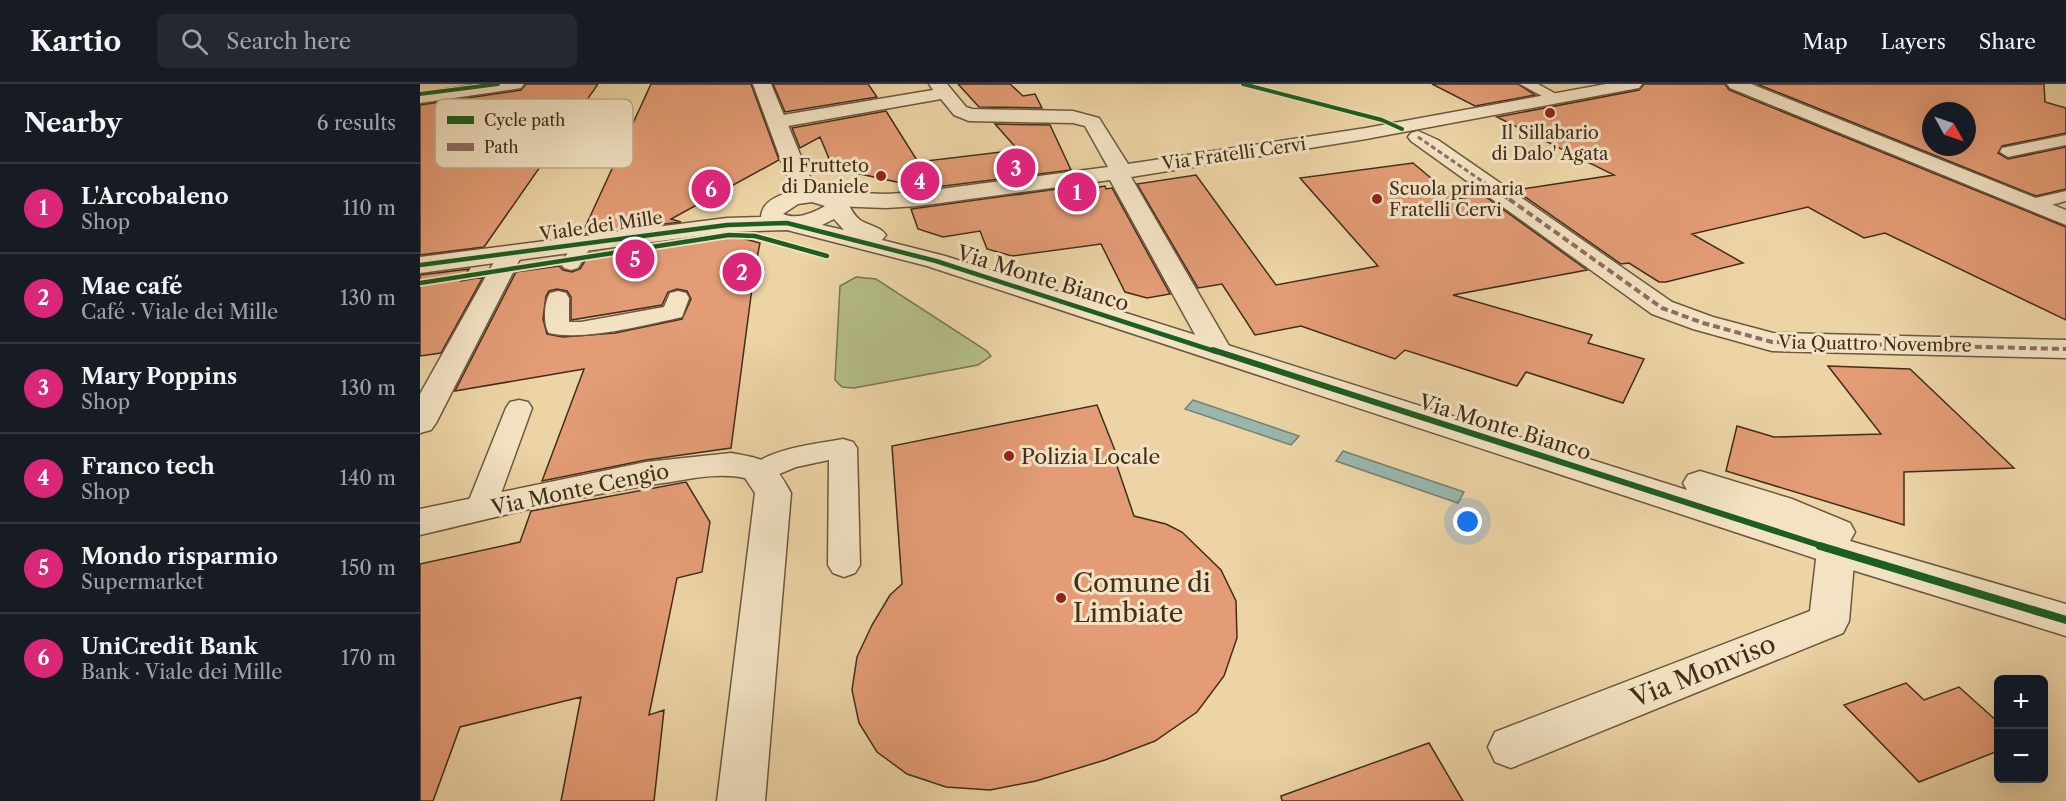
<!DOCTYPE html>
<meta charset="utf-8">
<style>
body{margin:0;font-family:"Libre Caslon Text",serif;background:#242831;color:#f1f3f6}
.controls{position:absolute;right:18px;bottom:18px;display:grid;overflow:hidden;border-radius:9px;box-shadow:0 6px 24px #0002}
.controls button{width:54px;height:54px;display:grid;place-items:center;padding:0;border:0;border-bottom:2px solid #363941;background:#171b24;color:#f1f3f6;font:30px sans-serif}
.compass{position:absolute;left:1502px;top:18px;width:54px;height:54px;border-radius:50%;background:#171b24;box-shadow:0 6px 24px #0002;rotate:130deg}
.you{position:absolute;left:1048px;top:438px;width:21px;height:21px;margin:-15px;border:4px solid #fff;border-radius:50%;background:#1a73e8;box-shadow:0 0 0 9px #1a73e833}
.badge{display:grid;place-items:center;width:39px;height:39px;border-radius:50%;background:#db2777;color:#fff;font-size:20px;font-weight:700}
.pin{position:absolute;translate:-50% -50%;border:3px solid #fff;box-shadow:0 2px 6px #0006}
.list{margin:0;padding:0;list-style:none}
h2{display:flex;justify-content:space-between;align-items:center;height:78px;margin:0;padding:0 24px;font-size:26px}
h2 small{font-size:20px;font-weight:400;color:#9ea1a6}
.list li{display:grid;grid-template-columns:39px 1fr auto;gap:18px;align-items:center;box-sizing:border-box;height:90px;padding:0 24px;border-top:2px solid #363941}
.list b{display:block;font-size:22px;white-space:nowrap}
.list p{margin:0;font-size:20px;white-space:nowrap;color:#9ea1a6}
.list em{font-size:20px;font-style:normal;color:#9ea1a6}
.icon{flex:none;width:33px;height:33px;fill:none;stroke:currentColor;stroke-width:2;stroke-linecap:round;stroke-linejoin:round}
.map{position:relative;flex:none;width:1646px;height:717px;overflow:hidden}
header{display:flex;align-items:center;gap:36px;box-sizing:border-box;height:84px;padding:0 30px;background:#171b24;border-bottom:2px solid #363941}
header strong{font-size:28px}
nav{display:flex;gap:33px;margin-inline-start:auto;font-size:21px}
.search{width:420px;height:54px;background:#242831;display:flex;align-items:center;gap:15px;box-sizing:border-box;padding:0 21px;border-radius:9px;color:#9ea1a6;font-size:22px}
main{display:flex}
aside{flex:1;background:#171b24}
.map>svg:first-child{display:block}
.green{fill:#b4bd88;stroke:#7a7652;stroke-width:1.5}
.water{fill:#99b7ac;stroke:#768072;stroke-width:1.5}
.building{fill:#e39c75;stroke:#412e1b;stroke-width:1.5;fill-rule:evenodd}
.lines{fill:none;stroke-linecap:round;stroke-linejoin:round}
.service-casing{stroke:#6c583e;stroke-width:3}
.pedestrian-casing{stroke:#6c583e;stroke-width:3}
.minor-casing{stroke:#6c583e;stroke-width:3}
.tertiary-casing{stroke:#6c583e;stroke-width:3}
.service{fill:#f3e3c4;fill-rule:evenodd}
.pedestrian{fill:#f3e3c4;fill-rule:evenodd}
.minor{fill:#f3e3c4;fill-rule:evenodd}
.tertiary{fill:#f3e3c4;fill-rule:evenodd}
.quiet-far1{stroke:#8d6e63;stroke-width:3;stroke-dasharray:5 3;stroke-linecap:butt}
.quiet{stroke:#8d6e63;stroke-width:4;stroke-dasharray:7 4;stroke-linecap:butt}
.cycleway-far3-casing{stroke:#f3e3c4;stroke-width:6}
.cycleway-far2-casing{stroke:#f3e3c4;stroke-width:8}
.cycleway-far1-casing{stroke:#f3e3c4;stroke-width:10}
.cycleway-casing{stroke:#f3e3c4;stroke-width:11}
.cycleway-far3{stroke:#1b5e20;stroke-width:4}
.cycleway-far2{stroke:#1b5e20;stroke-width:4.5}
.cycleway-far1{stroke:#1b5e20;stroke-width:6}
.cycleway{stroke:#1b5e20;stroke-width:8}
.poi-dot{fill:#8f2418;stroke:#f3e3c4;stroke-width:2}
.labels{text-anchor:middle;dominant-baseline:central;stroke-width:6;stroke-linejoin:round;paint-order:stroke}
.far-poi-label{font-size:18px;fill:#412e1b;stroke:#f3e3c4}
.far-street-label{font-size:18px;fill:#412e1b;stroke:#f3e3c4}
.street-label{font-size:21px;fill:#412e1b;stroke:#f3e3c4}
.poi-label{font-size:21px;fill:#412e1b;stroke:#f3e3c4;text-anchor:start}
.near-poi-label{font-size:26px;fill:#412e1b;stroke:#f3e3c4;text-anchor:start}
.near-street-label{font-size:26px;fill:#412e1b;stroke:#f3e3c4}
.key{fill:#f3e3c4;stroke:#bead91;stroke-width:1.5}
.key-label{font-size:16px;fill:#412e1b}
</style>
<header>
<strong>Kartio</strong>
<div class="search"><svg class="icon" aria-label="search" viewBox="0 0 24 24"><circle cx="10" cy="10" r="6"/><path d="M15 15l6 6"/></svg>Search here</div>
<nav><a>Map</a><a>Layers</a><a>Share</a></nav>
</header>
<main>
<aside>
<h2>Nearby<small>6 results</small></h2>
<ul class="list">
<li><span class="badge">1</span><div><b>L'Arcobaleno</b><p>Shop</p></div><em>110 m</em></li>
<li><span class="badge">2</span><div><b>Mae café</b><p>Café · Viale dei Mille</p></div><em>130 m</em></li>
<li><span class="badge">3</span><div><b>Mary Poppins</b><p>Shop</p></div><em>130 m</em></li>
<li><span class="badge">4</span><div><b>Franco tech</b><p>Shop</p></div><em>140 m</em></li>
<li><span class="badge">5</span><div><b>Mondo risparmio</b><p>Supermarket</p></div><em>150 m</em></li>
<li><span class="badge">6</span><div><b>UniCredit Bank</b><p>Bank · Viale dei Mille</p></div><em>170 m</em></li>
</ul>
</aside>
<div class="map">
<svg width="1646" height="717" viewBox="0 0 1646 717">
<rect width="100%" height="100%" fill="#ecd4a5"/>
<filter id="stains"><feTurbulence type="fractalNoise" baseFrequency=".00333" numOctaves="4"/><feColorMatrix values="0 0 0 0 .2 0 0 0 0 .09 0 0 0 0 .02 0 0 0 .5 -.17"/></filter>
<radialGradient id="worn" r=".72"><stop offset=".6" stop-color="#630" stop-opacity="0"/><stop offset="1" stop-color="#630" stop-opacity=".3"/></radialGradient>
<!-- green -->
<path class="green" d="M436,193l20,2 111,72 4,5 -13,9 -124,23 -12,-1 -7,-7 5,-94z"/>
<!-- water -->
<path class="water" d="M773,316l106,36 -8,9 -106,-36z
M923,367l121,41 -6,11 -122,-42z"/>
<!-- building -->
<path class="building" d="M106,0h72l-114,163 -64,8v-150l101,-15z
M231,0h100l28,76 -108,59 10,3 -99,12z
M353,0h95l9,13 -92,15z
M538,0h52l13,12 12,-2 7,14 -63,-1z
M1012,0h86l17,11 -60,11z
M1224,0h81l4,6 337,137v93l-181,-87 -21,5 -56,-31 -116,27 51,29 -77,19h-7l-30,-19 -8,1 -106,-74 99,-15 -117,-58 142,-27z
M1337,0h287l1,18 21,6v25l-64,13 -4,7 10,6 58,-12v42l-30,7zM1511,27h36v36h-36z
M466,27l32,51 100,-12 -23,-26 55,1 21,45 -167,21 -3,-8 -68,-15 -13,-31 -20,11 -8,-20z
M993,79l43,36 27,-4 104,75 -134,25 139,40 -4,8 56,16 -21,44 -97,-31 -9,14 -112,-36 -10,9 -94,-33 -46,9 -33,-51 -24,4 -61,-104 59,-9 80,110 102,-19 -78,-88z
M659,102l2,4 24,-4 1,3 6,-1 58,106 -23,4 -22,-6 -24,-48 -89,12 -25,-7 -7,-18 -37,6 -25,-8 -7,-20z
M307,150l33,9 -6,30 -23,175 -85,12 -104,21 42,-112 -129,22 61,-119 43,-6 4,4 9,2 8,-3 10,-16zM137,205l10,2 4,6v23l91,-15 6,-13 9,-3 10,2 4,8 -9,20 -67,14 -52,4 -16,-3 -4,-15 3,-23 3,-5z
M49,185l-8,12 22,-4 -42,76 -21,3v-81z
M1408,282l82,3 104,99 -110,4v53l-178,-54 11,-45 37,11 107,-3z
M677,321l19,48 -3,1 21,62 32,8 16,8 39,38 15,31 1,37 -13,38 -27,36 -42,29 -50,19 -69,21 -46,9 -44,-3 -39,-13 -30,-22 -18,-29 -7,-33 5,-33 15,-32 18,-30 12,-11 -10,-138z
M266,398l24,40 -8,50 -25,6 -28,137 15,-5 -10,91h-93l20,-104 -121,30 -27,74h-13v-237l100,-22 11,-31z
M1486,599l18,17 35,-13 39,35v29l-79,31 -75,-77z
M1009,659l34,58h-181l-1,-5z"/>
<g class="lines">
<defs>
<path id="service" d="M1100,0h18l27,15 -2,3h-10z
M1646,51v10l-58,12 -8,-5 2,-4z
M1646,107v10l-33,9 -6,-2 -3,-4 3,-4z
M163,153l7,2 3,4 -15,25 -7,2 -7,-2 -3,-4 15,-25z
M138,207l8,2 3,5v24h12l83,-15 6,-14 8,-2 8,2 3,5 -7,19c-35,8 -99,24 -133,16 -6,-9 -5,-31 1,-40z
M99,316l9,2 4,6 -37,102 -5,7 -10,3 -10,-3 -5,-7 41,-102 4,-6z
M423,355l10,3 4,6 3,117 -5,8 -11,4 -11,-4 -5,-8 1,-105 -33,7 -36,15 -10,-2 -4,-7c15,-24 71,-29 97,-34z"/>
<path id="pedestrian" d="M998,47l20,9 234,162 41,15 60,16 293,7v18l-294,-7 -79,-22 -41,-15 -241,-173 -3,-4 3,-4z"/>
<path id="minor" d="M60,0h44l-3,4 -6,1 -95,14v-10z
M509,0h18l19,23 6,2 101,2 26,7 29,46 238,-36 240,-44h36l-3,4 -6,1 -267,50 -235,38 101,174 -4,6 -10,3 -10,-3 -4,-6 -94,-171 -192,26 -32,2 -54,-2 -8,-2 -3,-5 3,-5 8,-2 54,2 32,-2 190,-25 -23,-41 -12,-3 -104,-2 -15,-6 -13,-16 -164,29 -7,-2 -2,-4 2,-4 7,-2 156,-26z
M91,162l9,2 3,5 -87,170 -5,7 -11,3v-39l79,-141 3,-5z
M311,369c35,6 43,8 60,40l-26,308h-48l38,-308 -10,-15c-26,-6 -55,1 -82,5 -82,12 -162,33 -243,52v-26l226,-47z
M1416,453l13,4 6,10 -6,70 -6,12 -332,135 -16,-6 -7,-15 7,-15 315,-121 7,-60 6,-10z"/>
<path id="tertiary" d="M333,0h18l36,87 10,18 27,7c6,9 7,17 16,24 9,6 20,6 26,15l-4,5 63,16 742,234 -4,-7 5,-8 12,-4 92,28 58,24 5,9 -5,9 216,63v32l-243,-75 -896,-295 -140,-36 -60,2 -307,41v-16l307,-39 34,-1c1,-17 20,-23 35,-26l-11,-20zM392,118l13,4c-12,7 -28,14 -42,8l15,-10zM414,135l10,11 -22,-5z
M1307,0h24l315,126v15l-336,-137z"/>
</defs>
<!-- service casing -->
<use href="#service" class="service-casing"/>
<!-- pedestrian casing -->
<use href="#pedestrian" class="pedestrian-casing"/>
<!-- minor casing -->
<use href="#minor" class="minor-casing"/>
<!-- tertiary casing -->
<use href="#tertiary" class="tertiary-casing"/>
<!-- service -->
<use href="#service" class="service"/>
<!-- pedestrian -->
<use href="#pedestrian" class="pedestrian"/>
<!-- minor -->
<use href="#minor" class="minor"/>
<!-- tertiary -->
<use href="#tertiary" class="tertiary"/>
<!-- quiet-far1 -->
<path class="quiet-far1" d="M998,53l93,64"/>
<!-- quiet -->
<path class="quiet" d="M1089,115l153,109 41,15 69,19 294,7"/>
<defs>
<path id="cycleway-far3" d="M823,0l139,36 20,9
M0,10l78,-10"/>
<path id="cycleway-far2" d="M0,181l307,-40 60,-2 149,38 281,91
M0,199l309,-48 26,1 72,20"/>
<path id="cycleway-far1" d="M793,266l612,197"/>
<path id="cycleway" d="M1400,462l246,74"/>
</defs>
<!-- cycleway-far3 casing -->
<use href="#cycleway-far3" class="cycleway-far3-casing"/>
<!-- cycleway-far2 casing -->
<use href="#cycleway-far2" class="cycleway-far2-casing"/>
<!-- cycleway-far1 casing -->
<use href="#cycleway-far1" class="cycleway-far1-casing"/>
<!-- cycleway casing -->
<use href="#cycleway" class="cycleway-casing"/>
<!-- cycleway-far3 -->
<use href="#cycleway-far3" class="cycleway-far3"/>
<!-- cycleway-far2 -->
<use href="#cycleway-far2" class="cycleway-far2"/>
<!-- cycleway-far1 -->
<use href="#cycleway-far1" class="cycleway-far1"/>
<!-- cycleway -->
<use href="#cycleway" class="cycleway"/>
</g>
<!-- markers -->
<g class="poi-dot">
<circle cx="1130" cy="29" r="6"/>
<circle cx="461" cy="92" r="6"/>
<circle cx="957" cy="115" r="6"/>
<circle cx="589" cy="372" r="6"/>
<circle cx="641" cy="514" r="6"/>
</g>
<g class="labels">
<!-- far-poi labels -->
<g class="far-poi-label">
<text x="1130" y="49">Il Sillabario<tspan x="1130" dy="21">di Dalo' Agata</tspan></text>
<text x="449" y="82" text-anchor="end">Il Frutteto<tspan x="449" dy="21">di Daniele</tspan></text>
<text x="969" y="105" text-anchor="start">Scuola primaria<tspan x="969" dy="21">Fratelli Cervi</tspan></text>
</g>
<!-- far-street labels -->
<g class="far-street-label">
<text transform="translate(814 70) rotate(-8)">Via Fratelli Cervi</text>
<text transform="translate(181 142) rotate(-8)">Viale dei Mille</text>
<text transform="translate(1455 260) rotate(1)">Via Quattro Novembre</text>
</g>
<!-- street labels -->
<g class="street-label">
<text transform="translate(623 194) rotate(17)">Via Monte Bianco</text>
<text transform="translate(1085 343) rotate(17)">Via Monte Bianco</text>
<text transform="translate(160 405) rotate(-12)">Via Monte Cengio</text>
</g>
<!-- poi labels -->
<g class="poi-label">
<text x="601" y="372">Polizia Locale</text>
</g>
<!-- near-poi labels -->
<g class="near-poi-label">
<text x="653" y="499">Comune di<tspan x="653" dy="30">Limbiate</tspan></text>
</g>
<!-- near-street labels -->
<g class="near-street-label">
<text transform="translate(1283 587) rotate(-22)">Via Monviso</text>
</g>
</g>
<!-- legend -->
<rect x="15" y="15" width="198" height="69" rx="9" class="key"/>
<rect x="27" y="32" width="27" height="8" fill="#1b5e20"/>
<rect x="27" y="59" width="27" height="8" fill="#8d6e63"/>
<g class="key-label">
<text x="64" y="42">Cycle path</text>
<text x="64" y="69">Path</text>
</g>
<rect width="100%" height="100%" filter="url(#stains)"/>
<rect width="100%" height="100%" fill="url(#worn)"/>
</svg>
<div class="controls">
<button>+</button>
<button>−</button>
</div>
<svg class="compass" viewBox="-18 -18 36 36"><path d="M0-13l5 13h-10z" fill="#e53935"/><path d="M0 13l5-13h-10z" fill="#9ea1a6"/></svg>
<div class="you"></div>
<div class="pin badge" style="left:657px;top:108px">1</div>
<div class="pin badge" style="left:322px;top:188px">2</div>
<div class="pin badge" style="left:596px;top:84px">3</div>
<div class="pin badge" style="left:500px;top:97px">4</div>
<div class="pin badge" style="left:215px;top:175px">5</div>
<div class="pin badge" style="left:291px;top:105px">6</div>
</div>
</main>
